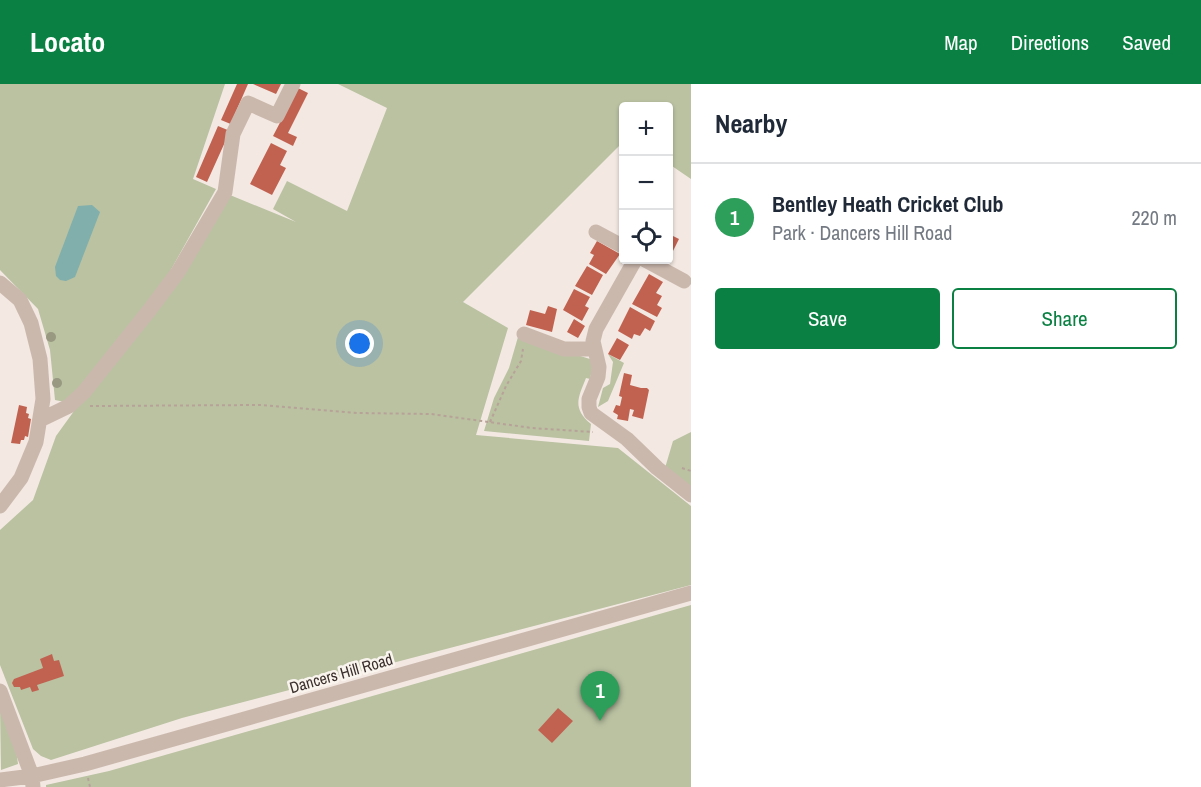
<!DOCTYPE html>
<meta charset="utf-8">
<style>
body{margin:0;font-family:"Archivo Narrow",sans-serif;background:#f2f2f3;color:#1f2937}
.controls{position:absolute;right:18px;top:18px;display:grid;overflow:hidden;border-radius:6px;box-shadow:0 2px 4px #0004}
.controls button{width:54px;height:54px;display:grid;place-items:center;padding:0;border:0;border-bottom:2px solid #e0e1e3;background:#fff;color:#1f2937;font:30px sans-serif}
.you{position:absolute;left:360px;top:260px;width:21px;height:21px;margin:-15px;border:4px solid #fff;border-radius:50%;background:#1a73e8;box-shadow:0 0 0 9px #1a73e833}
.badge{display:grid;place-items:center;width:39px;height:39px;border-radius:50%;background:#0b8043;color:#fff;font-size:20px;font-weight:700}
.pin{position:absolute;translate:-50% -50px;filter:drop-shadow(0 2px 3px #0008)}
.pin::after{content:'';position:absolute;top:32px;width:21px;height:18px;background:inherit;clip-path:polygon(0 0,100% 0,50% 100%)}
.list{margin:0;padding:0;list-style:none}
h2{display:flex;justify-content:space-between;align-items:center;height:78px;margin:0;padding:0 24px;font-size:26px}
h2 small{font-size:20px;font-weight:400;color:#747a83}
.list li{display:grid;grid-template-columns:39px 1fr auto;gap:18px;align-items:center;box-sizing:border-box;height:108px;padding:0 24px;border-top:2px solid #e0e1e3}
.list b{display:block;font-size:22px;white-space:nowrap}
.list p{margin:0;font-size:20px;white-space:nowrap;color:#747a83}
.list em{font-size:20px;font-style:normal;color:#747a83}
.actions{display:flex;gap:12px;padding:18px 24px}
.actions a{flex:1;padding:14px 0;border:2px solid #0b8043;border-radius:6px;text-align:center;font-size:21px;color:#0b8043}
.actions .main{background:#0b8043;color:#fff}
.icon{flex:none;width:33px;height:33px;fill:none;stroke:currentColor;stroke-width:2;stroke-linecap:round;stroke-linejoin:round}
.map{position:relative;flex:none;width:691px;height:703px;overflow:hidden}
header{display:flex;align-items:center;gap:36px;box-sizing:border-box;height:84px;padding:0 30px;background:#0b8043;color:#fff}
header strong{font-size:28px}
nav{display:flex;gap:33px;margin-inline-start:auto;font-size:21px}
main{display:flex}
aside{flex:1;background:#fff}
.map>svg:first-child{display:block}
.green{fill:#bac2a2}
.water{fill:#81afac}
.building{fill:#c16251}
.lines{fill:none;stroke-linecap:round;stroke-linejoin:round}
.path{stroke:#b7a298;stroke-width:2;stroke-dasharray:3 3;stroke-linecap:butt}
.minor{stroke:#cbb8ad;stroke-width:15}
.tree{fill:#989980}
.labels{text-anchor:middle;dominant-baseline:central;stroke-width:5;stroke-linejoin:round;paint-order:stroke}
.street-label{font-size:16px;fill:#3a2f2c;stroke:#faf4ee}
</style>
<header>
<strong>Locato</strong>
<nav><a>Map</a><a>Directions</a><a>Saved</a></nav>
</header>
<main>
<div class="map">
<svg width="691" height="703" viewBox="0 0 691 703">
<rect width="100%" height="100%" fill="#f3e9e2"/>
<!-- green -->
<path class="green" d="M0,0h225l-32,95 23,10 -53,95 -84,107 -14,11 -10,-2 -5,-50 -12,-41 -38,-39z
M338,0h353v95l-22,-15 -1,-58h-44l-1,36 -160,160 45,26 -32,107 142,13 73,58v79l-509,133 -131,42 -10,-4 -8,-7 -33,-84v-135l33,-30 23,-64 174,-241 66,27 -23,-13 14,-28 60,30 40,-103z
M518,253l72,22 3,6 -3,14 -4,-1c-8,20 -14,30 5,46l-2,17 -105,-10 10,-33 15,-30z
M608,270l16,9 -16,38 -10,6 5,-19 7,-4 3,-22z
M691,348v56l-26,-20 8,-27z
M691,521v182h-645v-2l63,-14z
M0,622l16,43 2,15 -17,6z"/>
<!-- water -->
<path class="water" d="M92,121l8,7 -25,65 -9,4 -6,-1 -4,-4 -1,-9 23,-61z"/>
<!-- building -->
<path class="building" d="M237,0h11l-14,32 -1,9 -12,-5z
M253,0h28l-5,10z
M298,4l10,5 -20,40 9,4 -4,9 -20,-10z
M218,42l12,5 -23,51 -11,-5z
M271,59l16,8 -7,14 6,3 -14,27 -22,-11z
M671,151l8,4 -11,22v-23z
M597,157l23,13 -14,20 -17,-10 5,-9 -4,-2z
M587,182l16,9 -11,20 -17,-9z
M649,190l14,8 -7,11 6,3 -5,9 5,3 -5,9 -25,-13z
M574,205l16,8 -5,9 4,2 -7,13 -19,-11z
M548,222l9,3 -5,23 -26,-7 4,-15 15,4z
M630,223l25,14 -5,10 -5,-3 -5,8 -6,-2 -2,5 -14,-8z
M574,235l11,7 -7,12 -11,-6z
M617,254l12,7 -9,15 -12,-6z
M624,289l8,2 -2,10 11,3h6l2,2 -6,29 -11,-3 2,-6 -4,-1 -2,12 -11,-2 1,-4 -5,-3 3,-7 4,1 2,-9 -3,-1z
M19,321l8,2 -1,6 3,1 -1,4 3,1 -3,18 -3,-1 -1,4h-3l-1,4 -9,-1z
M52,570l2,7 5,-1 5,16 -27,9 2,5 -7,2 -2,-5 -9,3 -1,-3h-6l-2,-4 2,-4 29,-11 -3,-9z
M558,624l15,13 -21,22 -14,-13z"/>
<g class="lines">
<!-- path -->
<path class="path" d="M90,322l170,-1 98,8 73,1 101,14 61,4
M490,338l16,-36 15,-25 2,-12
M682,384l9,3
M88,694l2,9"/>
<!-- minor -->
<path class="minor" d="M596,148l28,15
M635,176l-39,69 -3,12 6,26 -1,10 -9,22v8l2,6 36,26 30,29 34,27
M645,176l39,21
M0,199l20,17 11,23 9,36 3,40 -7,43 -15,36 -21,28
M524,250l40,15h30
M40,336l29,-14 15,-14 64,-80 30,-40 47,-80 8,-58 15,-31 29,13 16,-32
M0,607l32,85 1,11
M0,696l32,-4 53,-12 606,-171"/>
</g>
<!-- trees -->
<g class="tree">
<circle cx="51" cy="253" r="5"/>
<circle cx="57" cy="299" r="5"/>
</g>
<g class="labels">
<!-- street labels -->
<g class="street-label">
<text transform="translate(341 589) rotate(-16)">Dancers Hill Road</text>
</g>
</g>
</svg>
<div class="controls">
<button>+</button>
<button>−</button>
<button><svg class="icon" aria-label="locate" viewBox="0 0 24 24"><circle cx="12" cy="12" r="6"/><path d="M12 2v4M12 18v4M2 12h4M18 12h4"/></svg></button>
</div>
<div class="you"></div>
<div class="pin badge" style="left:600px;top:637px;background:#2e9e5b">1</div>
</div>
<aside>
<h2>Nearby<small></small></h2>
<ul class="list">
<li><span class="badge" style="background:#2e9e5b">1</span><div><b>Bentley Heath Cricket Club</b><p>Park · Dancers Hill Road</p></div><em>220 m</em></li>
</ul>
<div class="actions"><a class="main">Save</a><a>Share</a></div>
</aside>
</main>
